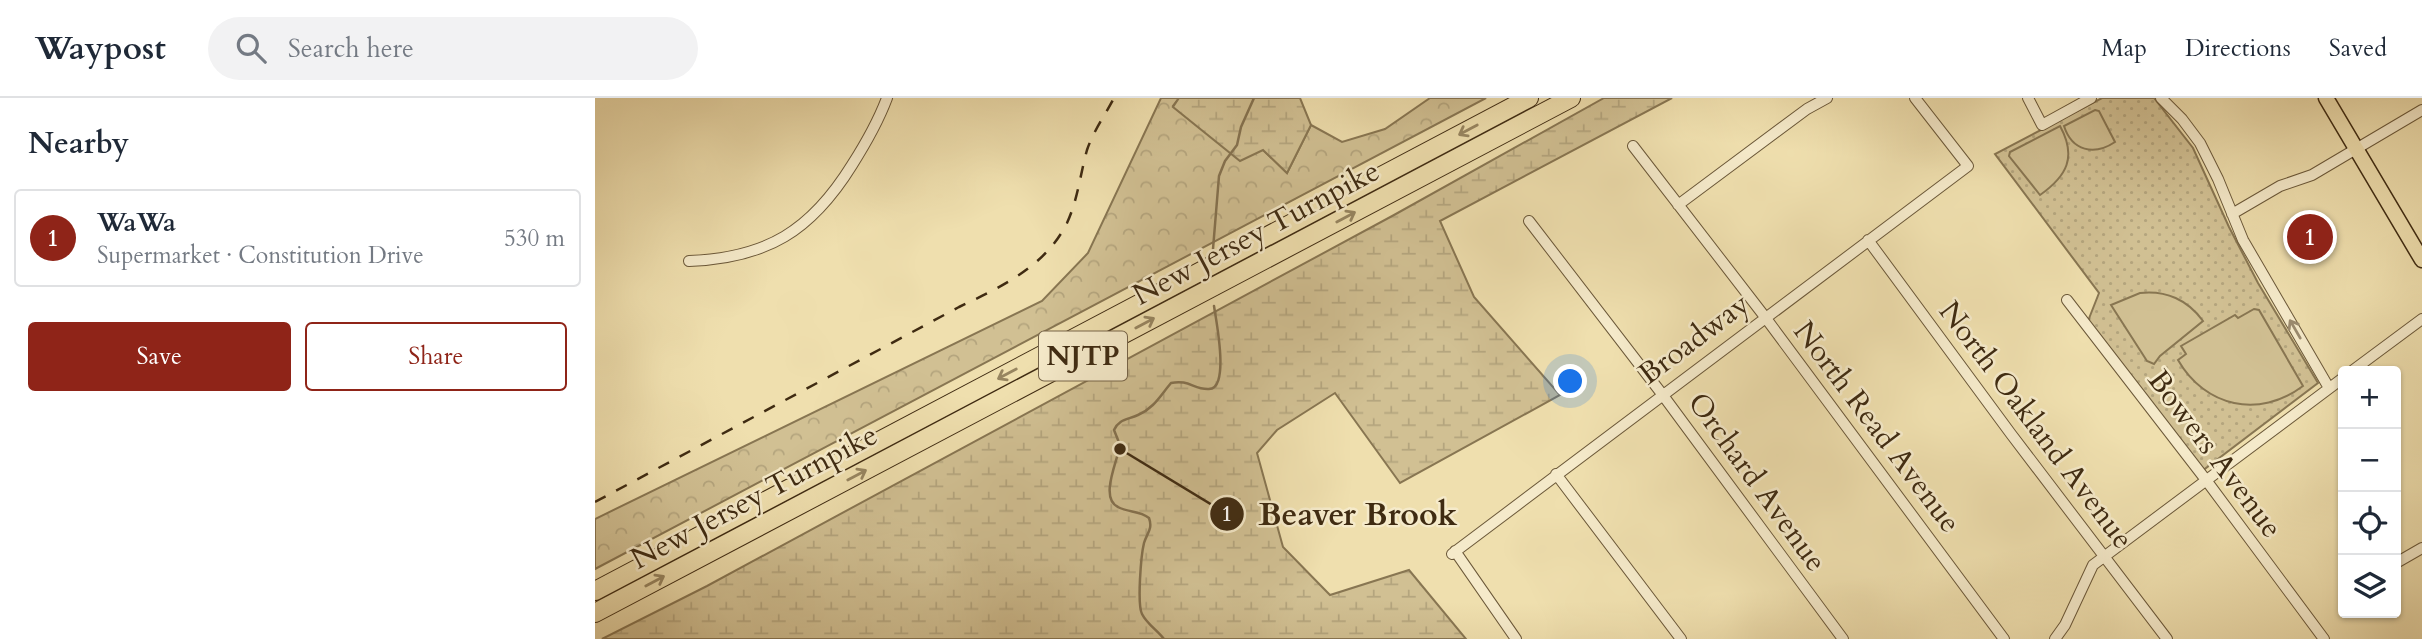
<!DOCTYPE html>
<meta charset="utf-8">
<style>
body{margin:0;font-family:Cardo,serif;background:#f2f2f3;color:#1f2937}
.controls{position:absolute;right:21px;bottom:21px;display:grid;overflow:hidden;border-radius:7px;box-shadow:0 2px 5px #0004}
.controls button{width:63px;height:63px;display:grid;place-items:center;padding:0;border:0;border-bottom:2px solid #e0e1e3;background:#fff;color:#1f2937;font:35px sans-serif}
.you{position:absolute;left:976px;top:284px;width:24px;height:24px;margin:-18px;border:5px solid #fff;border-radius:50%;background:#1a73e8;box-shadow:0 0 0 10px #1a73e833}
.badge{display:grid;place-items:center;width:46px;height:46px;border-radius:50%;background:#8f2418;color:#fff;font-size:23px;font-weight:700}
.pin{position:absolute;translate:-50% -50%;border:4px solid #fff;box-shadow:0 2px 7px #0006}
.list{margin:0;padding:0;list-style:none}
h2{display:flex;justify-content:space-between;align-items:center;height:91px;margin:0;padding:0 28px;font-size:30px}
h2 small{font-size:23px;font-weight:400;color:#747a83}
.list li{display:grid;grid-template-columns:46px 1fr auto;gap:21px;align-items:center;box-sizing:border-box;height:98px;margin:0 14px 14px;padding:0 14px;border:2px solid #e0e1e3;border-radius:7px}
.list b{display:block;font-size:26px;white-space:nowrap}
.list p{margin:0;font-size:23px;white-space:nowrap;color:#747a83}
.list em{font-size:23px;font-style:normal;color:#747a83}
.actions{display:flex;gap:14px;padding:21px 28px}
.actions a{flex:1;padding:16px 0;border:2px solid #8f2418;border-radius:7px;text-align:center;font-size:24px;color:#8f2418}
.actions .main{background:#8f2418;color:#fff}
.icon{flex:none;width:38px;height:38px;fill:none;stroke:currentColor;stroke-width:2;stroke-linecap:round;stroke-linejoin:round}
.map{position:relative;flex:none;width:1827px;height:541px;overflow:hidden}
header{display:flex;align-items:center;gap:42px;box-sizing:border-box;height:98px;padding:0 35px;background:#fff;border-bottom:2px solid #e0e1e3}
header strong{font-size:33px}
nav{display:flex;gap:38px;margin-inline-start:auto;font-size:24px}
.search{width:490px;height:63px;background:#f2f2f3;display:flex;align-items:center;gap:18px;box-sizing:border-box;padding:0 24px;border-radius:38px;color:#747a83;font-size:26px}
main{display:flex}
aside{flex:1;background:#fff}
.map>svg:first-child{display:block}
.forest{fill:url(#forest-crowns);stroke:#887652;stroke-width:2}
.wetland{fill:url(#wetland-marsh);stroke:#887652;stroke-width:2}
.park{fill:url(#park-dots);stroke:#887652;stroke-width:2}
.pitch{fill:#d1c093;stroke:#887652;stroke-width:2}
.lines{fill:none;stroke-linecap:round;stroke-linejoin:round}
.stream{stroke:#857250;stroke-width:2.5}
.street-casing{stroke:#6b5839;stroke-width:12}
.primary-casing{stroke:#3f2b12;stroke-width:17}
.highway-casing{stroke:#3f2b12;stroke-width:20}
.street{stroke:#f5eaca;stroke-width:10}
.primary{stroke:#efdfae;stroke-width:14}
.highway{stroke:#efdfae;stroke-width:18}
.rail{stroke:#3f2b12;stroke-width:2.5;stroke-dasharray:12 12;stroke-linecap:butt}
.oneway{stroke:#978560}
.oneway2{stroke:#9a8a6e}
.labels{text-anchor:middle;dominant-baseline:central;stroke-width:5;stroke-linejoin:round;paint-order:stroke}
.shield{fill:#f5eaca;stroke:#766449;stroke-width:2}
.shield-label{font-size:28px;font-weight:bold;fill:#3f2b12}
.street-label{font-size:30px;fill:#3f2b12;stroke:#f5eaca}
.leader{fill:none;stroke:#3f2b12;stroke-width:2.5}
.callout-dot{fill:#3f2b12;stroke:#f5eaca;stroke-width:2.5}
.mark-label{font-size:21px;text-anchor:middle;font-weight:bold;fill:#fff}
.callout-label{font-size:32px;text-anchor:middle;font-weight:bold;fill:#3f2b12;stroke:#f5eaca;stroke-width:5;stroke-linejoin:round;paint-order:stroke}
</style>
<header>
<strong>Waypost</strong>
<div class="search"><svg class="icon" aria-label="search" viewBox="0 0 24 24"><circle cx="10" cy="10" r="6"/><path d="M15 15l6 6"/></svg>Search here</div>
<nav><a>Map</a><a>Directions</a><a>Saved</a></nav>
</header>
<main>
<aside>
<h2>Nearby<small></small></h2>
<ul class="list">
<li><span class="badge">1</span><div><b>WaWa</b><p>Supermarket · Constitution Drive</p></div><em>530 m</em></li>
</ul>
<div class="actions"><a class="main">Save</a><a>Share</a></div>
</aside>
<div class="map">
<svg width="1827" height="541" viewBox="0 0 1827 541">
<defs>
<pattern id="forest-crowns" width="20" height="18" patternUnits="userSpaceOnUse" patternTransform="scale(1.75)"><rect width="20" height="18" fill="#d1c093"/><path d="M2 6a3 3 0 1 1 6 0M12 15a3 3 0 1 1 6 0" fill="none" stroke="#b4a57e"/></pattern>
<pattern id="wetland-marsh" width="20" height="14" patternUnits="userSpaceOnUse" patternTransform="scale(1.75)"><rect width="20" height="14" fill="#d1c093"/><path d="M1 5h8M5 5V1M11 12h8M15 12V8" fill="none" stroke="#b4a57e"/></pattern>
<pattern id="park-dots" width="8" height="8" patternUnits="userSpaceOnUse" patternTransform="scale(1.75)"><rect width="8" height="8" fill="#d1c093"/><path d="M2 2h.1M6 6h.1" fill="none" stroke="#b4a57e" stroke-width="1.8" stroke-linecap="round"/></pattern>
</defs>
<rect width="100%" height="100%" fill="#efdfae"/>
<filter id="stains"><feTurbulence type="fractalNoise" baseFrequency=".00286" numOctaves="4"/><feColorMatrix values="0 0 0 0 .2 0 0 0 0 .09 0 0 0 0 .02 0 0 0 .5 -.17"/></filter>
<radialGradient id="worn" r=".72"><stop offset=".6" stop-color="#630" stop-opacity="0"/><stop offset="1" stop-color="#630" stop-opacity=".3"/></radialGradient>
<!-- forest -->
<path class="forest" d="M566,0h18l-6,8 90,44 24,23 24,-48 31,17 43,-13 45,-31h56l-891,471v-50l447,-218 46,-48z"/>
<!-- wetland -->
<path class="wetland" d="M584,0h121l11,27 -24,48 -24,-23 -23,11 -67,-54z
M1009,0h68l-232,123 34,76 86,98 -160,88 -65,-90 -58,37 -20,23 26,94 47,48 79,-25 57,69h-864l105,-53 687,-371z"/>
<!-- park -->
<path class="park" d="M1507,0h52l39,50 36,79 29,56 60,100 -116,88 -114,-150 11,-28 -104,-139z"/>
<!-- pitch -->
<path class="pitch" d="M1500,12l4,1 16,31c-21,14 -43,9 -51,-16z
M1465,28c17,31 7,50 -20,69l-31,-39 1,-4z
M1545,195c26,-3 48,7 63,28l-43,35 -6,8 -7,-3 -36,-56z
M1659,211l5,1 44,76c-44,33 -98,21 -125,-26l8,-6 -5,-8 54,-31 3,3z"/>
<g class="lines">
<!-- stream -->
<path class="stream" d="M618,151l6,-73 6,-15 12,-16 4,-18 13,-29
M569,541c-7,-9 -17,-15 -22,-25 -5,-10 -1,-59 2,-71 3,-10 9,-14 5,-25 -10,-8 -20,-5 -31,-11 -19,-9 0,-47 2,-62l-6,-15c5,-11 13,-10 24,-15 16,-7 22,-19 33,-32 18,-4 23,7 38,6 21,0 7,-69 5,-83"/>
<defs>
<path id="street" d="M1433,0l14,27 49,-27
M1566,0l21,21 18,24 18,36 25,61 86,148
M1038,48l132,171 239,322
M1083,107l129,-96 20,-11
M1637,116l48,-28 32,-11 110,-65
M934,123l133,173 181,245
M1273,142l143,194 156,205
M94,163c78,-3 122,-30 163,-96 14,-22 26,-43 35,-67
M1472,202l139,180 118,159
M1757,273l70,-52
M961,376l125,165
M860,453l61,88
M857,456l516,-388 -53,-68
M1801,465l26,-15
M1460,541l10,-14 28,-60 250,-187"/>
<path id="primary" d="M1731,0l96,162"/>
<path id="highway" d="M0,493l934,-493
M0,515l976,-515"/>
</defs>
<!-- street casing -->
<use href="#street" class="street-casing"/>
<!-- primary casing -->
<use href="#primary" class="primary-casing"/>
<!-- highway casing -->
<use href="#highway" class="highway-casing"/>
<!-- street -->
<use href="#street" class="street"/>
<!-- primary -->
<use href="#primary" class="primary"/>
<!-- highway -->
<use href="#highway" class="highway"/>
<!-- rail -->
<path class="rail" d="M0,404l364,-195c42,-20 86,-40 108,-84 11,-24 13,-48 20,-73 6,-18 18,-35 27,-52"/>
</g>
<!-- one-way arrows -->
<defs><path id="oneway-shaft" d="M-6 0H5M1.5-3L5.5 0L1.5 3" fill="none" stroke-width="1.6" stroke-linecap="round" stroke-linejoin="round" transform="scale(1.75)"/></defs>
<g class="oneway">
<use href="#oneway-shaft" transform="translate(873 32) rotate(152)"/>
<use href="#oneway-shaft" transform="translate(751 119) rotate(-28)"/>
<use href="#oneway-shaft" transform="translate(550 225) rotate(-28)"/>
<use href="#oneway-shaft" transform="translate(412 276) rotate(152)"/>
<use href="#oneway-shaft" transform="translate(262 377) rotate(-28)"/>
<use href="#oneway-shaft" transform="translate(60 483) rotate(-28)"/>
</g>
<use class="oneway2" href="#oneway-shaft" transform="translate(1700 231) rotate(-120)"/>
<g class="labels">
<!-- shield labels -->
<rect class="shield" x="444" y="233.5" width="88" height="49" rx="5"/>
<g class="shield-label">
<text x="488" y="258">NJTP</text>
</g>
<!-- street labels -->
<g class="street-label">
<text transform="translate(661 135) rotate(-28)">New Jersey Turnpike</text>
<text transform="translate(1099 241) rotate(-37)">Broadway</text>
<text transform="translate(1441 327) rotate(53)">North Oakland Avenue</text>
<text transform="translate(1282 329) rotate(53)">North Read Avenue</text>
<text transform="translate(1620 356) rotate(53)">Bowers Avenue</text>
<text transform="translate(1162 384) rotate(54)">Orchard Avenue</text>
<text transform="translate(159 399) rotate(-28)">New Jersey Turnpike</text>
</g>
</g>
<!-- callouts -->
<path class="leader" d="M525 351L632 416"/>
<g class="callout-dot">
<circle cx="525" cy="351" r="7"/>
<circle cx="632" cy="416" r="18"/>
</g>
<g class="mark-label">
<text x="632" y="423">1</text>
</g>
<g class="callout-label">
<text x="763" y="427">Beaver Brook</text>
</g>
<rect width="100%" height="100%" filter="url(#stains)"/>
<rect width="100%" height="100%" fill="url(#worn)"/>
</svg>
<div class="controls">
<button>+</button>
<button>−</button>
<button><svg class="icon" aria-label="locate" viewBox="0 0 24 24"><circle cx="12" cy="12" r="6"/><path d="M12 2v4M12 18v4M2 12h4M18 12h4"/></svg></button>
<button><svg class="icon" aria-label="layers" viewBox="0 0 24 24"><path d="M12 4l9 5-9 5-9-5zM3 14l9 5 9-5"/></svg></button>
</div>
<div class="you"></div>
<div class="pin badge" style="left:1715px;top:139px">1</div>
</div>
</main>
